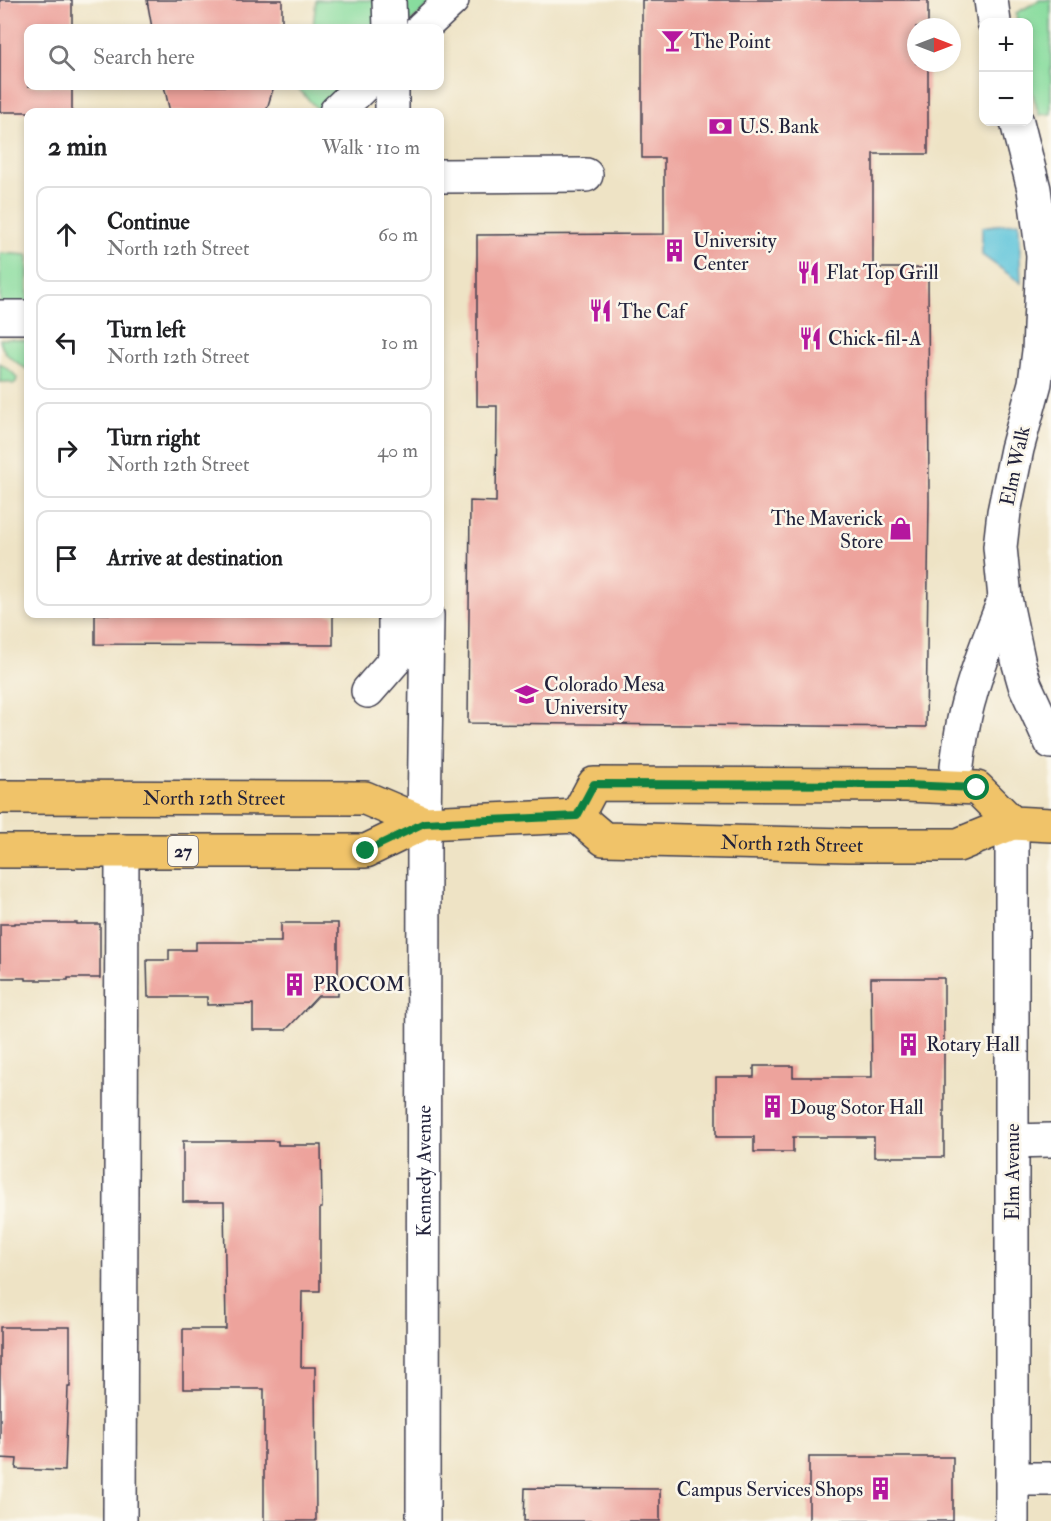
<!DOCTYPE html>
<meta charset="utf-8">
<style>
body{margin:0;font-family:"IM FELL Double Pica",serif;background:#f6f6f6;color:#202124}
.controls{position:absolute;right:18px;top:18px;display:grid;overflow:hidden;border-radius:12px;box-shadow:0 3px 9px #0003}
.controls button{width:54px;height:54px;display:grid;place-items:center;padding:0;border:0;border-bottom:2px solid #e0e0e0;background:#fff;color:#202124;font:30px sans-serif}
.compass{position:absolute;left:907px;top:18px;width:54px;height:54px;border-radius:50%;background:#fff;box-shadow:0 3px 9px #0003;rotate:90deg}
.stop{position:absolute;width:18px;height:18px;margin:-14px;border:4px solid #0b8043;border-radius:50%;background:#fff}
.stop.end{background:#0b8043;border-color:#fff;box-shadow:0 2px 6px #0008}
.list{margin:0;padding:0;list-style:none}
h2{display:flex;justify-content:space-between;align-items:center;height:78px;margin:0;padding:0 24px;font-size:26px}
h2 small{font-size:20px;font-weight:400;color:#757577}
.list li{display:grid;grid-template-columns:39px 1fr auto;gap:18px;align-items:center;box-sizing:border-box;height:96px;margin:0 12px 12px;padding:0 12px;border:2px solid #e0e0e0;border-radius:12px}
.list b{display:block;font-size:22px;white-space:nowrap}
.list p{margin:0;font-size:20px;white-space:nowrap;color:#757577}
.list em{font-size:20px;font-style:normal;color:#757577}
.icon{flex:none;width:33px;height:33px;fill:none;stroke:currentColor;stroke-width:2;stroke-linecap:round;stroke-linejoin:round}
.map{position:relative;flex:none;width:1051px;height:1521px;overflow:hidden}
.search{position:absolute;background:#fff;box-shadow:0 3px 9px #0003;left:24px;top:24px;width:420px;height:66px;display:flex;align-items:center;gap:15px;box-sizing:border-box;padding:0 21px;border-radius:12px;color:#757577;font-size:22px}
.panel{position:absolute;background:#fff;box-shadow:0 3px 9px #0003;left:24px;top:108px;width:420px;height:510px;border-radius:12px}
.map>svg:first-child{display:block}
.green{fill:#88dc9e;stroke:#557f6c;stroke-width:1.5}
.water{fill:#5dc4da;stroke:#40738a;stroke-width:1.5}
.building{fill:#eda39c}
.lines{fill:none;stroke-linecap:round;stroke-linejoin:round}
.minor-casing{stroke:#413f50;stroke-width:36}
.major-casing{stroke:#413f50;stroke-width:36}
.minor{stroke:#fff;stroke-width:33}
.major{stroke:#f0c369;stroke-width:33}
.route{stroke:#0b8043;stroke-width:8}
.labels{text-anchor:middle;dominant-baseline:central;stroke-width:5;stroke-linejoin:round;paint-order:stroke}
.shield{fill:#fbf7ec;stroke:#636270;stroke-width:1.5}
.shield-label{font-size:18px;font-weight:bold;fill:#22223b}
.poi-label{font-size:20px;fill:#22223b;stroke:#fbf7ec;text-anchor:start}
.street-label{font-size:20px;fill:#22223b;stroke:#fbf7ec}
</style>
<div class="map">
<svg width="1051" height="1521" viewBox="0 0 1051 1521">
<rect width="100%" height="100%" fill="#fbf7ec"/>
<filter id="ink" filterUnits="userSpaceOnUse"><feTurbulence type="fractalNoise" baseFrequency=".0167" numOctaves="2"/><feDisplacementMap in="SourceGraphic" scale="12" xChannelSelector="R" yChannelSelector="G"/><feConvolveMatrix kernelMatrix="1 2 1 2 8 2 1 2 1" color-interpolation-filters="sRGB"/></filter>
<filter id="wash" filterUnits="userSpaceOnUse"><feTurbulence type="fractalNoise" baseFrequency=".008" numOctaves="4" result="noise"/><feDisplacementMap in="SourceGraphic" scale="24" xChannelSelector="R" yChannelSelector="G"/><feGaussianBlur stdDeviation="1.35" result="paint"/><feColorMatrix in="noise" values="0 0 0 0 0 0 0 0 0 0 0 0 0 0 0 0 0 1.4 0 .05"/><feComposite in="paint" operator="in"/></filter>
<g filter="url(#wash)">
<rect width="100%" height="100%" fill="#eee3c5"/>
<!-- green -->
<path class="green" d="M316,0h62l-1,28h-64z
M399,0h35l-28,27z
M1040,0h11v114l-12,1 -10,-33 -1,-60h-11l-1,-9z
M296,86h53l-29,26z
M0,253l28,2v51h-28z
M0,339h10l18,2v29c-11,-8 -26,-14 -28,-31z
M0,363l13,10 4,5 -1,4 -3,2 -6,-2h-7z"/>
<!-- water -->
<path class="water" d="M1019,222l2,61 -39,-28v-28z"/>
<g id="blocks">
<!-- building -->
<path class="building" d="M0,0h72v28h-44v58h44v26h-72z
M147,0h135v28h-130z
M642,0h286v27h-12v36h12v91h-55v114h55l1,234 -3,225 -458,-4 2,-222 26,1 1,-96h-20v-171l187,-1v-76h-22z
M164,86h110l-8,26h-96z
M95,614h238v31l-238,-1z
M15,923h62v1h23v54h-32v2h-42v-2h-26v-54h15z
M281,923h57v73h-20l-32,34h-33v-26l-46,1v-8h-59l-1,-37h22v-10h27v-8h85z
M871,978h73v179h-70v-20h-81v15h-39v-15h-38v-60h38v-11h39v11h79z
M183,1141h95v4h43l1,63h-2v83h-18l-1,76h14l1,154h-52v-132h-81v-60h43l-2,-127h-41z
M0,1327h70v60h-2l-3,84 -49,-2 1,-10 -17,-1z
M809,1457h144v64h-144z
M525,1488l135,1v32h-136z"/>
</g>
</g>
<g filter="url(#ink)">
<use href="#blocks" fill-opacity="0" stroke="#413f50" stroke-width="1.5"/>
<g class="lines">
<defs>
<g id="minor">
<path d="M389,0l1,28"/>
<path d="M991,0l3,22"/>
<path d="M422,28l30,-28"/>
<path d="M392,86v26"/>
<path d="M336,112l27,-26"/>
<path d="M1017,122l17,67 9,66 -4,96 -4,32 -18,66 -13,63 -4,35 5,51 14,66 6,21 26,57"/>
<path d="M440,176l146,-1"/>
<path d="M0,317h28"/>
<path d="M368,691l27,-31v-46"/>
<path d="M957,766c3,-24 6,-48 13,-70 9,-34 23,-66 35,-98"/>
<path d="M1012,823v698"/>
<path d="M1013,1141l38,-1"/>
<path d="M1012,1479h39"/>
<path d="M120,1521l2,-670"/>
<path id="s1" d="M423,1521l1,-698 3,-208"/>
</g>
<g id="major">
<path id="s2" d="M0,797l365,1 59,25"/>
<path d="M1012,823l39,2"/>
<path id="s3" d="M0,851h366l58,-28 153,-7 27,23 244,6h110l54,-22 -35,-35 -71,-3 -312,-1 -17,32"/>
</g>
</defs>
<!-- minor casing -->
<use href="#minor" class="minor-casing"/>
<!-- major casing -->
<use href="#major" class="major-casing"/>
<!-- minor -->
<use href="#minor" class="minor"/>
<!-- major -->
<use href="#major" class="major"/>
</g>
</g>
<g class="lines" filter="url(#ink)">
<!-- route -->
<path class="route" d="M366,851l58,-28 153,-7 17,-32 312,1 71,3"/>
</g>
<!-- icons -->
<defs>
<symbol id="bar-bare" viewBox="-9 -9 18 18"><path d="M-6-5H6L.8 .8V4.5H3.5V6h-7V4.5H-.8V.8Z" fill="#b5179e" stroke="#fbf7ec" stroke-width="2.5" paint-order="stroke"/></symbol>
<symbol id="bank-bare" viewBox="-9 -9 18 18"><path d="M-6-4H6V4H-6ZM0-2.3a2.3 2.3 0 1 0 0 4.6a2.3 2.3 0 1 0 0-4.6Z" fill="#b5179e" stroke="#fbf7ec" stroke-width="2.5" paint-order="stroke"/></symbol>
<symbol id="building-bare" viewBox="-9 -9 18 18"><path d="M-4-6H4V6H1V3H-1V6H-4ZM-2.5-4.3h1.7v1.8h-1.7ZM.8-4.3h1.7v1.8H.8ZM-2.5-1h1.7V.8h-1.7ZM.8-1h1.7V.8H.8Z" fill="#b5179e" stroke="#fbf7ec" stroke-width="2.5" paint-order="stroke"/></symbol>
<symbol id="restaurant-bare" viewBox="-9 -9 18 18"><path d="M-5-6h1v4h1v-4h1v4h1v-4h1v5L-1.5 .5V6h-2V.5L-5-1ZM5-6V6H3V1.5H1.5Q1.5-4 5-6Z" fill="#b5179e" stroke="#fbf7ec" stroke-width="2.5" paint-order="stroke"/></symbol>
<symbol id="shop-bare" viewBox="-9 -9 18 18"><path d="M-5-2.5h2.3a2.7 3.5 0 0 1 5.4 0H5L5.5 6h-11ZM-1.5-2.5h3a1.5 2.3 0 0 0-3 0Z" fill="#b5179e" stroke="#fbf7ec" stroke-width="2.5" paint-order="stroke"/></symbol>
<symbol id="university-bare" viewBox="-9 -9 18 18"><path d="M0-5L7-2L0 1L-7-2ZM-4 1L0 2.5L4 1V4Q0 6-4 4Z" fill="#b5179e" stroke="#fbf7ec" stroke-width="2.5" paint-order="stroke"/></symbol>
</defs>
<g fill-rule="evenodd">
<use href="#bar-bare" x="656" y="24" width="33" height="33"/>
<use href="#bank-bare" x="704" y="110" width="33" height="33"/>
<use href="#building-bare" x="658" y="234" width="33" height="33"/>
<use href="#restaurant-bare" x="792" y="256" width="33" height="33"/>
<use href="#restaurant-bare" x="584" y="294" width="33" height="33"/>
<use href="#restaurant-bare" x="794" y="322" width="33" height="33"/>
<use href="#shop-bare" x="884" y="512" width="33" height="33"/>
<use href="#university-bare" x="510" y="678" width="33" height="33"/>
<use href="#building-bare" x="278" y="968" width="33" height="33"/>
<use href="#building-bare" x="892" y="1028" width="33" height="33"/>
<use href="#building-bare" x="756" y="1090" width="33" height="33"/>
<use href="#building-bare" x="864" y="1472" width="33" height="33"/>
</g>
<g class="labels">
<!-- shield labels -->
<rect class="shield" x="168" y="836" width="30" height="30" rx="4.5"/>
<g class="shield-label">
<text x="183" y="851">27</text>
</g>
<!-- poi labels -->
<g class="poi-label">
<text x="690" y="41">The Point</text>
<text x="739" y="126">U.S. Bank</text>
<text x="693" y="240">University<tspan x="693" dy="23">Center</tspan></text>
<text x="826" y="272">Flat Top Grill</text>
<text x="618" y="311">The Caf</text>
<text x="828" y="338">Chick-fil-A</text>
<text x="883" y="518" text-anchor="end">The Maverick<tspan x="883" dy="23">Store</tspan></text>
<text x="544" y="684">Colorado Mesa<tspan x="544" dy="23">University</tspan></text>
<text x="313" y="984">PROCOM</text>
<text x="926" y="1044">Rotary Hall</text>
<text x="790" y="1107">Doug Sotor Hall</text>
<text x="863" y="1489" text-anchor="end">Campus Services Shops</text>
</g>
<!-- street labels -->
<g class="street-label">
<text transform="translate(1015 466) rotate(-78)">Elm Walk</text>
<text stroke="none"><textPath href="#s2" startOffset="214">North 12th Street</textPath></text>
<text stroke="none"><textPath href="#s3" startOffset="807">North 12th Street</textPath></text>
<text stroke="none"><textPath href="#s1" startOffset="350">Kennedy Avenue</textPath></text>
<text transform="translate(1012 1172) rotate(-90)">Elm Avenue</text>
</g>
</g>
</svg>
<div class="controls">
<button>+</button>
<button>−</button>
</div>
<svg class="compass" viewBox="-18 -18 36 36"><path d="M0-13l5 13h-10z" fill="#e53935"/><path d="M0 13l5-13h-10z" fill="#757577"/></svg>
<div class="stop" style="left:977px;top:788px"></div>
<div class="stop end" style="left:366px;top:851px"></div>
<div class="search"><svg class="icon" aria-label="search" viewBox="0 0 24 24"><circle cx="10" cy="10" r="6"/><path d="M15 15l6 6"/></svg>Search here</div>
<section class="panel">
<h2>2 min<small>Walk · 110 m</small></h2>
<ul class="list">
<li><svg class="icon" aria-label="ahead" viewBox="0 0 24 24"><path d="M12 20V5M6 11l6-6 6 6"/></svg><div><b>Continue</b><p>North 12th Street</p></div><em>60 m</em></li>
<li><svg class="icon" aria-label="left" viewBox="0 0 24 24"><path d="M17 20v-9H6M10 6l-5 5 5 5"/></svg><div><b>Turn left</b><p>North 12th Street</p></div><em>10 m</em></li>
<li><svg class="icon" aria-label="right" viewBox="0 0 24 24"><path d="M7 20v-9h11M14 6l5 5-5 5"/></svg><div><b>Turn right</b><p>North 12th Street</p></div><em>40 m</em></li>
<li><svg class="icon" aria-label="arrive" viewBox="0 0 24 24"><path d="M6 21V4h12l-3 4 3 4H6"/></svg><div><b>Arrive at destination</b></div></li>
</ul>
</section>
</div>
